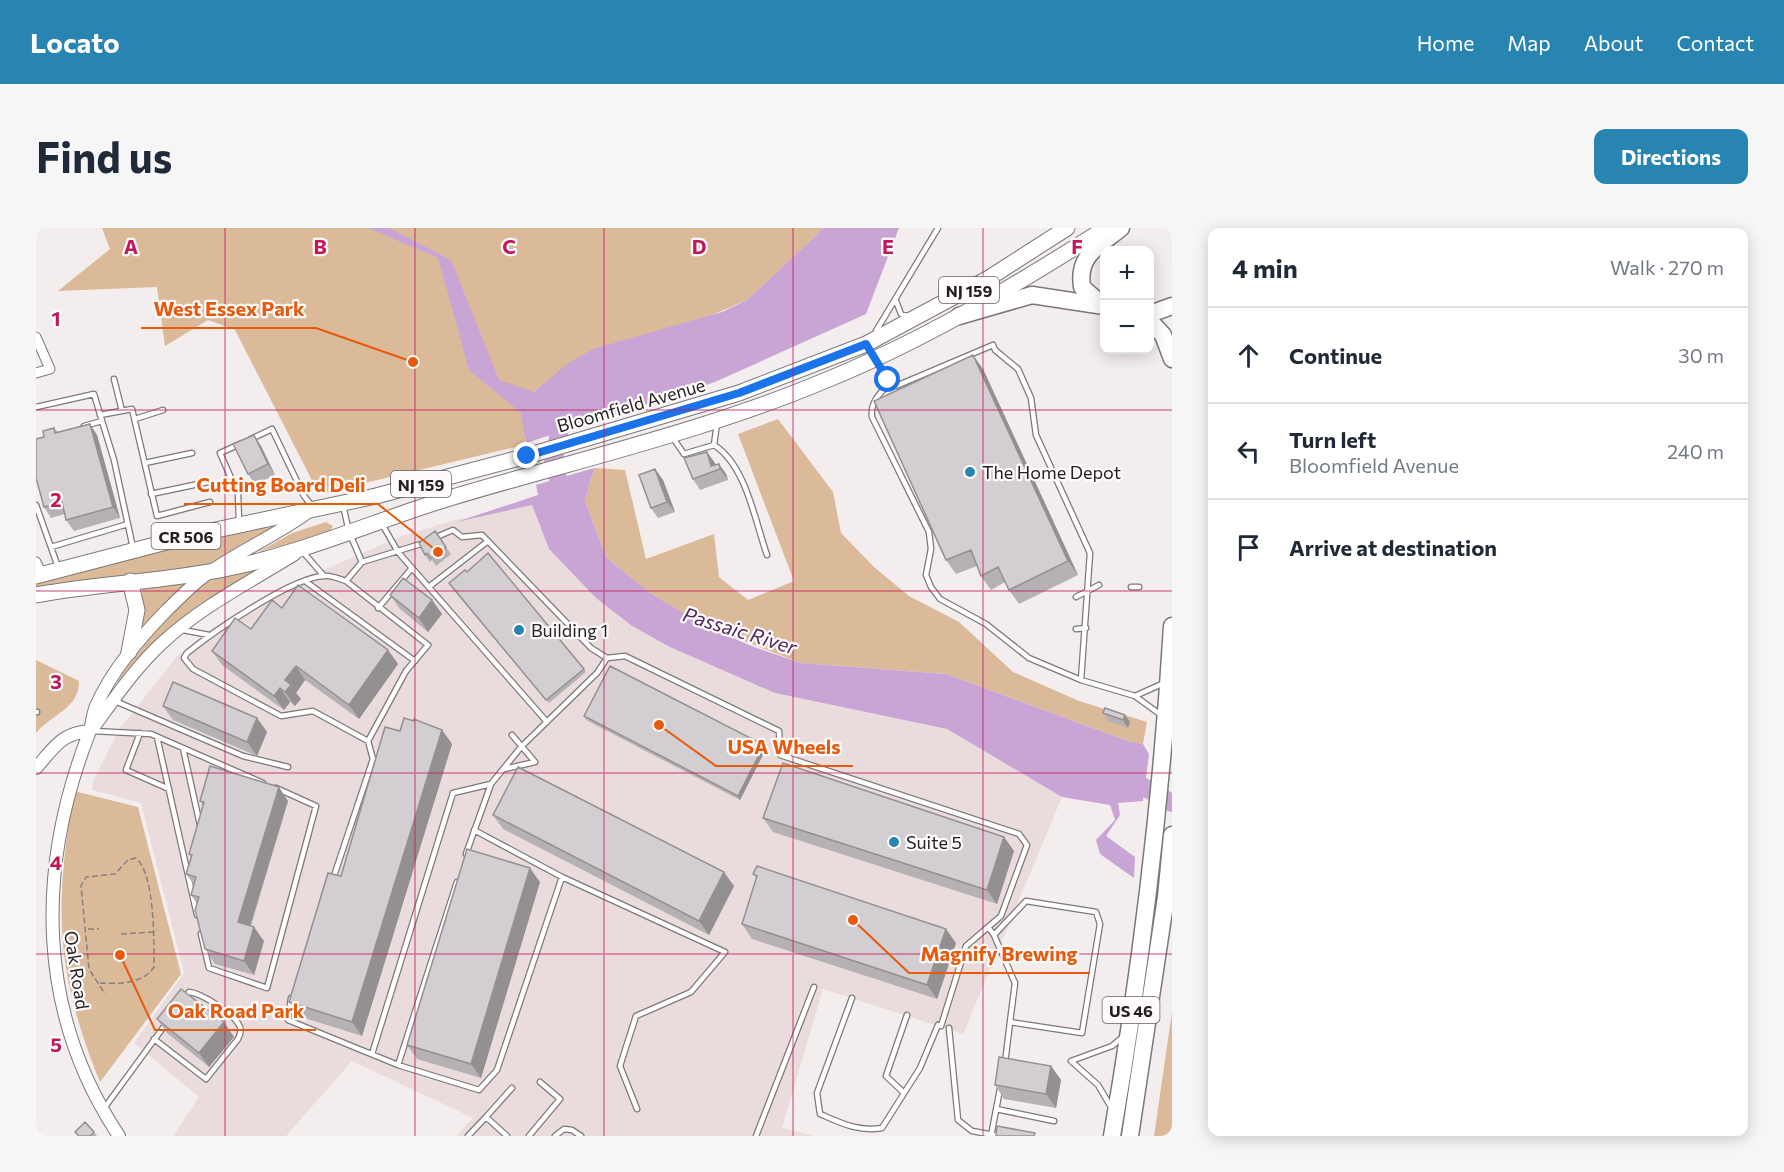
<!DOCTYPE html>
<meta charset="utf-8">
<style>
body{margin:0;font-family:Commissioner,sans-serif;background:#f6f6f7;color:#1f2937}
.controls{position:absolute;right:18px;top:18px;display:grid;overflow:hidden;border-radius:12px;box-shadow:0 3px 15px #0003}
.controls button{width:54px;height:54px;display:grid;place-items:center;padding:0;border:0;border-bottom:2px solid #e0e1e3;background:#fff;color:#1f2937;font:30px sans-serif}
.stop{position:absolute;width:18px;height:18px;margin:-14px;border:4px solid #1a73e8;border-radius:50%;background:#fff}
.stop.end{background:#1a73e8;border-color:#fff;box-shadow:0 2px 6px #0008}
.list{margin:0;padding:0;list-style:none}
h2{display:flex;justify-content:space-between;align-items:center;height:78px;margin:0;padding:0 24px;font-size:26px}
h2 small{font-size:20px;font-weight:400;color:#747a83}
.list li{display:grid;grid-template-columns:39px 1fr auto;gap:18px;align-items:center;box-sizing:border-box;height:96px;padding:0 24px;border-top:2px solid #e0e1e3}
.list b{display:block;font-size:22px;white-space:nowrap}
.list p{margin:0;font-size:20px;white-space:nowrap;color:#747a83}
.list em{font-size:20px;font-style:normal;color:#747a83}
.icon{flex:none;width:33px;height:33px;fill:none;stroke:currentColor;stroke-width:2;stroke-linecap:round;stroke-linejoin:round}
.map{position:relative;flex:none;width:1136px;height:908px;overflow:hidden;border-radius:12px}
header{display:flex;align-items:center;gap:36px;box-sizing:border-box;height:84px;padding:0 30px;background:#2884b1;color:#fff}
header strong{font-size:28px}
nav{display:flex;gap:33px;margin-inline-start:auto;font-size:21px}
.intro{display:flex;align-items:center;justify-content:space-between;box-sizing:border-box;height:144px;padding:0 36px}
h1{margin:0;font-size:42px}
.button{padding:15px 27px;border-radius:12px;background:#2884b1;color:#fff;font-size:21px;font-weight:700}
main{display:flex;gap:36px;padding:0 36px}
aside{flex:1;background:#fff;border-radius:12px;box-shadow:0 3px 15px #0003}
.map>svg:first-child{display:block}
.built{fill:#eadcdd}
.green{fill:#dbba99}
.water{fill:#c9a5d6}
.lines{fill:none;stroke-linecap:round;stroke-linejoin:round}
.river{stroke:#c9a5d6;stroke-width:18}
.service-casing{stroke:#7d7878;stroke-width:7}
.minor-casing{stroke:#7d7878;stroke-width:11}
.tertiary-casing{stroke:#7d7878;stroke-width:14}
.primary-casing{stroke:#7d7878;stroke-width:17}
.trunk-casing{stroke:#7d7878;stroke-width:19}
.path{stroke:#858182;stroke-width:1.5;stroke-dasharray:6 3;stroke-linecap:butt}
.service{stroke:#fff;stroke-width:4.5}
.minor{stroke:#fff;stroke-width:9}
.tertiary{stroke:#fff;stroke-width:12}
.primary{stroke:#fff;stroke-width:15}
.trunk{stroke:#fff;stroke-width:16}
.wall{fill:#b5b1b4}
.shaded-wall{fill:#949092}
.building{fill:#d3ced1;stroke:#949092;stroke-width:1.5}
.route{stroke:#1a73e8;stroke-width:8}
.grid{fill:none;stroke:#c2185b;stroke-width:1.5;stroke-opacity:0.55}
.poi-dot{fill:#2884b1;stroke:#fffbfb;stroke-width:2}
.labels{text-anchor:middle;dominant-baseline:central;stroke-width:4.5;stroke-linejoin:round;paint-order:stroke}
.shield{fill:#fffbfb;stroke:#646162;stroke-width:1.5}
.shield-label{font-size:16px;font-weight:bold;fill:#211f20}
.street-label{font-size:18px;fill:#211f20;stroke:#fffbfb}
.poi-label{font-size:18px;fill:#211f20;stroke:#fffbfb;text-anchor:start}
.water-label{font-size:20px;font-style:italic;fill:#522661;stroke:#fffbfb}
.grid-label{font-size:20px;text-anchor:middle;font-weight:bold;fill:#c2185b;stroke:#fffbfb;stroke-width:4.5;stroke-linejoin:round;paint-order:stroke}
.leader{fill:none;stroke:#e8590c;stroke-width:2}
.callout-dot{fill:#e8590c;stroke:#fffbfb;stroke-width:2}
.callout-label{font-size:20px;text-anchor:middle;font-weight:bold;fill:#e8590c;stroke:#fffbfb;stroke-width:4.5;stroke-linejoin:round;paint-order:stroke}
</style>
<header>
<strong>Locato</strong>
<nav><a>Home</a><a>Map</a><a>About</a><a>Contact</a></nav>
</header>
<div class="intro"><h1>Find us</h1><a class="button">Directions</a></div>
<main>
<div class="map">
<svg width="1136" height="908" viewBox="0 0 1136 908">
<rect width="100%" height="100%" fill="#f3edee"/>
<!-- built -->
<path class="built" d="M496,277l17,44 47,49 179,95 172,36 115,68 -99,237 -140,-45 -41,139 33,8h-359l17,-18 -121,-57 -66,75h-113l26,-39 -65,-54 50,-70 -43,-170 -49,-13 1,-9 27,-53 58,-73 34,-27 70,-40 120,-52 53,-16z"/>
<!-- green -->
<path class="green" d="M66,0h722l-77,72 -214,92 -9,53 -205,49 -84,-164 -27,-10 -43,26 -8,-59 -99,4 52,-42z
M742,191l55,73 8,41 33,34 35,29 50,26 54,50 66,29 68,21 -4,22 -15,-3 -182,-67 -145,-11 -96,-37 -55,-33 -44,-36 -21,-56 9,-33 31,2 21,89 68,-25 5,43 29,23 46,-19 -56,-147z
M248,294l-71,43 -177,24v-7l115,-31z
M290,294l7,4 -4,7 -71,19 34,-19z
M222,342l-57,34 -33,26 -54,60c11,-28 70,-98 98,-110 13,-6 31,-7 46,-10z
M152,354l-48,53 2,-47z
M0,432l43,21c1,27 -28,34 -43,52z
M38,563l64,16 43,167 -81,108c-45,-111 -46,-174 -26,-291z
M1136,784v124h-18z"/>
<!-- water -->
<path class="water" d="M332,0h21l62,32 48,120 35,12 34,-29 25,-14 129,-37 25,-12 77,-72h75l-33,86 -151,68 -189,61 -5,-30 -52,-43 -31,-112z
M558,240l-9,33 21,56 44,36 55,33 49,21 47,16 145,11 182,67 15,3 6,10 -6,47 -25,2 2,12 -14,21 29,21 -1,21 -34,-24 -4,-14 19,-20 -5,-15 -48,-8 -115,-68 -172,-36 -105,-46 -38,-21 -36,-28 -47,-49 -17,-44 -76,17 82,-27 -2,-10z"/>
<g class="lines">
<!-- river -->
<path class="river" d="M528,180l-11,55 12,37
M1087,547l49,28"/>
<defs>
<path id="service" d="M860,73l5,13 7,2
M840,103l62,-103
M841,133l12,21 7,4 97,-41 2,5 23,19 13,29 5,37 54,118 -9,127 54,16 26,19
M78,151l8,32
M854,155c-10,10 -20,19 -18,34l57,115 2,17 -5,26 5,12 9,12 46,25 43,34 52,22
M0,179l58,-13 8,27 -18,5
M64,187l32,-6 25,107 53,-14
M99,191l28,-9
M66,193l12,39 19,88
M637,210l11,16 30,-9 3,-22
M215,211l21,-10 32,67 8,10
M678,217c32,20 41,76 53,110
M109,235l47,-10
M115,266l57,-12
M0,277l22,62
M307,277l6,27 13,30
M203,293l-1,-27 -18,-41 20,-9
M346,296l16,28 149,170
M398,310l19,-8 9,7 20,-2 109,113 16,10 18,-2 154,75 1,24 239,79 8,11 -26,71 -35,30 -25,80
M15,319l77,-23
M267,324l21,24
M269,353l110,80
M394,358l58,-45
M1095,359h8
M1040,369l23,-12
M342,380l34,-40
M1040,401l10,-1
M147,402l26,5
M1099,468l29,-13
M79,473l128,55 45,11
M0,484h1
M57,503l58,3 112,49
M104,505l-14,37 43,19
M476,507l23,27
M121,509l40,178
M332,513l-55,-30 -32,5 -88,-47 -9,-11 3,-5c26,-21 105,-76 137,-77 7,-1 16,3 22,5l16,-19 62,-19
M147,520l17,77
M468,541l31,-7
M438,602l88,47 163,75 -34,40 -55,24 -16,50 17,43
M430,626l25,-70 30,-37 76,-74 10,-15
M297,651l40,-120 -5,-18 38,-70 22,-26 -82,-64
M952,699l6,8 32,-34 70,11 4,12 -18,109 -72,-11 -5,41
M165,706l8,34 58,20 49,-182 -40,-18
M958,707l21,48 -5,39
M255,770l-3,22 110,45 81,25 18,-20 65,-193
M816,770l-35,95 3,21c21,9 38,18 62,14l38,-60 18,-43
M913,800l9,92 14,11 27,5
M118,811l52,40 32,-40c2,-4 4,-10 1,-14 -6,-12 -38,-32 -50,-33l-5,7
M336,826l81,-261 38,-9
M362,837l59,-183
M867,864l-17,-16 21,-61
M69,879l60,-82
M1075,879l-13,-22 -27,-24 41,-15 12,-10
M960,881l58,12
M432,908l18,-19
M471,908l-21,-19 26,-29
M493,908l31,-37 -20,-17
M519,908l9,-7 8,1 9,6
M720,908l58,-149
M955,908l9,-47"/>
<path id="minor" d="M0,109l14,32 -14,4
M0,334l6,12"/>
<path id="tertiary" d="M57,500c22,-30 42,-60 69,-85 40,-37 88,-61 133,-89
M0,540c18,-20 25,-35 54,-37
M83,908c-82,-123 -83,-265 -31,-400 4,-9 4,-21 8,-30 16,-36 43,-67 70,-95 14,-13 28,-29 44,-39 33,-23 69,-38 101,-62"/>
<path id="primary" d="M0,348l161,-42 179,-38 151,-40 212,-63 127,-49 123,-66 78,-50
M0,367c64,-12 129,-13 193,-27 77,-16 148,-48 224,-71 124,-37 252,-66 371,-116 99,-40 192,-96 282,-153
M93,424l8,-42 -7,-29"/>
<path id="trunk" d="M1066,77l-20,-18c-5,-32 17,-41 39,-59
M1114,86l22,-8
M923,88l73,-21 72,11
M1114,93l13,14 9,24
M1076,908c29,-168 50,-340 60,-510
M1094,908l36,-239 6,-62"/>
</defs>
<!-- service casing -->
<use href="#service" class="service-casing"/>
<!-- minor casing -->
<use href="#minor" class="minor-casing"/>
<!-- tertiary casing -->
<use href="#tertiary" class="tertiary-casing"/>
<!-- primary casing -->
<use href="#primary" class="primary-casing"/>
<!-- trunk casing -->
<use href="#trunk" class="trunk-casing"/>
<!-- path -->
<path class="path" d="M52,701h11
M85,706l32,-2
M64,755c18,1 43,1 54,-16 0,-25 1,-93 -18,-109l-8,2 -13,14 -29,3 -5,9 8,83 16,25"/>
<!-- service -->
<use href="#service" class="service"/>
<!-- minor -->
<use href="#minor" class="minor"/>
<!-- tertiary -->
<use href="#tertiary" class="tertiary"/>
<!-- primary -->
<use href="#primary" class="primary"/>
<!-- trunk -->
<use href="#trunk" class="trunk"/>
</g>
<!-- wall -->
<path class="wall" d="M947,141l95,206 -59,29 -10,-14 -4,-8 -14,8 -10,-14 -4,-10 -21,8 -10,-14z
M18,200l4,4 39,3 23,83 -46,13 -8,-11 -1,-6 -14,4 -7,-11v-70z
M225,218l14,29 -20,10 -7,-11z
M671,224l8,13 4,-1 7,10 2,6 -28,10 -7,-11z
M619,241l8,11 12,32 -17,6 -7,-10z
M383,315l27,4 5,7 -15,12 -4,-6 -2,2 -5,-7z
M415,359l133,82 2,3 -37,31z
M354,367l42,5 10,14 -14,18 -28,-23z
M246,380l106,42 10,14 -39,55 -54,-39 -9,13 5,6 -6,7 -5,-4 -6,8 -62,-45 -10,-14 39,-22z
M127,478l94,12 10,14 -10,24 -84,-36z
M1067,485l22,2 5,7 -2,6 -20,-7z
M548,488l180,29 2,4 -26,51 -154,-80z
M406,502l10,14 -90,292 -64,-20 -9,-14 111,-271z
M164,573h88l-37,125 13,15 -10,34 -39,-11 -10,-15 -8,-45 -6,-9 3,-10 -8,-11 5,-16 -2,-4 14,-48z
M457,587l241,71 -25,49 -206,-106z
M727,590l241,19 10,14 -17,53 -224,-72z
M717,646l203,69 -19,56 -185,-60 -10,-15 14,-46z
M504,654l-59,196 -64,-19 -10,-14z
M121,791l77,18 -25,30 -42,-34z
M1015,838l10,14 -5,28 -52,-9 -9,-14z
M39,904h19l3,4h-19z"/>
<!-- shaded-wall -->
<path class="shaded-wall" d="M937,127l10,14 95,206 -10,-14z
M54,196l7,11 23,83 -7,-11z
M218,207l7,11 14,29 -7,-11z
M671,224l8,11 2,7 -6,-4z
M683,236l7,10 2,6 -8,-11z
M619,241l8,11 12,32 -8,-10z
M396,372l10,14 -14,18 -9,-14z
M352,422l10,14 -39,55 -10,-14z
M260,438l9,14 -9,13 5,6 -6,7 -10,-14v-12z
M244,460l10,14 -6,8 -10,-14z
M1089,487l5,7 -2,6 -5,-8z
M221,490l10,14 -10,24 -10,-14z
M406,502l10,14 -90,292 -10,-14z
M728,517l2,4 -26,51 -2,-4z
M243,559l9,14 -41,135 -9,-14z
M968,609l10,14 -17,53 -10,-14z
M494,640l10,14 -59,196 -10,-14z
M688,644l10,14 -25,49 -10,-14z
M218,699l10,14 -10,34 -10,-14z
M910,701l10,14 -19,56 -10,-14z
M188,794l10,15 -25,30 -10,-14z
M1015,838l10,14 -5,28 -10,-14z"/>
<!-- building -->
<path class="building" d="M937,127l95,206 -59,29 -11,-23 -17,9 -10,-26 -25,10 -72,-159z
M54,196l23,83 -47,13 -4,-18 -18,5 -8,-29v-39l8,-2 -1,-6 11,-3 1,5z
M218,207l14,29 -20,10 -15,-30z
M671,224l4,14 8,-2 1,5 -27,10 -9,-21z
M619,241l12,33 -16,6 -12,-33z
M399,303l11,16 -15,11 -4,-5 -2,2 -6,-12z
M452,325l96,116 -38,31 -97,-117 16,-13 2,2z
M367,350l29,22 -13,18 -29,-23z
M262,357l90,65 -39,55 -53,-39 -11,14 6,5 -6,7 -5,-4 -6,8 -62,-45 23,-33 16,11 21,-29 10,8z
M574,438l154,79 -26,51 -154,-80z
M137,454l84,36 -10,24 -84,-36z
M1069,480l20,7 -2,5 -20,-7z
M368,490l10,3v-2l28,11 -90,292 -63,-20 39,-129 13,3 44,-149 15,4z
M747,535l221,74 -17,53 -224,-72z
M174,538l69,21 -41,135 16,5 -10,34 -39,-12 -10,-39 4,-13 -8,-2 5,-18 -10,-3 6,-19 -3,-1 15,-52 -4,-1z
M482,539l206,105 -25,49 -206,-106z
M431,621l63,19 -59,196 -64,-19z
M721,638l189,63 -19,56 -185,-61 15,-48 -4,-2z
M145,761l43,33 -25,31 -42,-34z
M963,829l52,9 -5,28 -51,-9z
M49,894l9,10 -4,4h-11l-4,-4z
M961,898l38,7 -1,3h-38z"/>
<g class="lines">
<!-- route -->
<path class="route" d="M491,228l212,-63 127,-49 22,36"/>
</g>
<!-- grid -->
<path class="grid" d="M189,0v908M379,0v908M568,0v908M757,0v908M947,0v908M0,182h1136M0,363h1136M0,545h1136M0,726h1136"/>
<!-- markers -->
<g class="poi-dot">
<circle cx="934" cy="244" r="6"/>
<circle cx="483" cy="402" r="6"/>
<circle cx="858" cy="614" r="6"/>
</g>
<g class="labels">
<!-- shield labels -->
<g class="shield">
<rect x="903" y="49" width="60" height="26" rx="4.5"/>
<rect x="355" y="243" width="60" height="26" rx="4.5"/>
<rect x="115.5" y="295" width="69" height="26" rx="4.5"/>
<rect x="1066.5" y="769" width="57" height="26" rx="4.5"/>
</g>
<g class="shield-label">
<text x="933" y="62">NJ 159</text>
<text x="385" y="256">NJ 159</text>
<text x="150" y="308">CR 506</text>
<text x="1095" y="782">US 46</text>
</g>
<!-- street labels -->
<g class="street-label">
<text transform="translate(595 177) rotate(-16)">Bloomfield Avenue</text>
<text transform="translate(41 742) rotate(81)">Oak Road</text>
</g>
<!-- poi labels -->
<g class="poi-label">
<text x="946" y="244">The Home Depot</text>
<text x="495" y="402">Building 1</text>
<text x="870" y="614">Suite 5</text>
</g>
<!-- water labels -->
<g class="water-label">
<text transform="translate(704 402) rotate(17)">Passaic River</text>
</g>
</g>
<g class="grid-label">
<text x="95" y="26">A</text>
<text x="284" y="26">B</text>
<text x="473" y="26">C</text>
<text x="663" y="26">D</text>
<text x="852" y="26">E</text>
<text x="1041" y="26">F</text>
<text x="20" y="98">1</text>
<text x="20" y="279">2</text>
<text x="20" y="461">3</text>
<text x="20" y="642">4</text>
<text x="20" y="824">5</text>
</g>
<!-- callouts -->
<path class="leader" d="M377 134L280 100H105M402 324L342 276H148M623 497L680 538H817M817 692L873 745H1054M84 727L119 802H280"/>
<g class="callout-dot">
<circle cx="377" cy="134" r="6"/>
<circle cx="402" cy="324" r="6"/>
<circle cx="623" cy="497" r="6"/>
<circle cx="817" cy="692" r="6"/>
<circle cx="84" cy="727" r="6"/>
</g>
<g class="callout-label">
<text x="193" y="88">West Essex Park</text>
<text x="245" y="264">Cutting Board Deli</text>
<text x="748" y="526">USA Wheels</text>
<text x="963" y="733">Magnify Brewing</text>
<text x="200" y="790">Oak Road Park</text>
</g>
</svg>
<div class="controls">
<button>+</button>
<button>−</button>
</div>
<div class="stop" style="left:852px;top:152px"></div>
<div class="stop end" style="left:491px;top:228px"></div>
</div>
<aside>
<h2>4 min<small>Walk · 270 m</small></h2>
<ul class="list">
<li><svg class="icon" aria-label="ahead" viewBox="0 0 24 24"><path d="M12 20V5M6 11l6-6 6 6"/></svg><div><b>Continue</b></div><em>30 m</em></li>
<li><svg class="icon" aria-label="left" viewBox="0 0 24 24"><path d="M17 20v-9H6M10 6l-5 5 5 5"/></svg><div><b>Turn left</b><p>Bloomfield Avenue</p></div><em>240 m</em></li>
<li><svg class="icon" aria-label="arrive" viewBox="0 0 24 24"><path d="M6 21V4h12l-3 4 3 4H6"/></svg><div><b>Arrive at destination</b></div></li>
</ul>
</aside>
</main>
